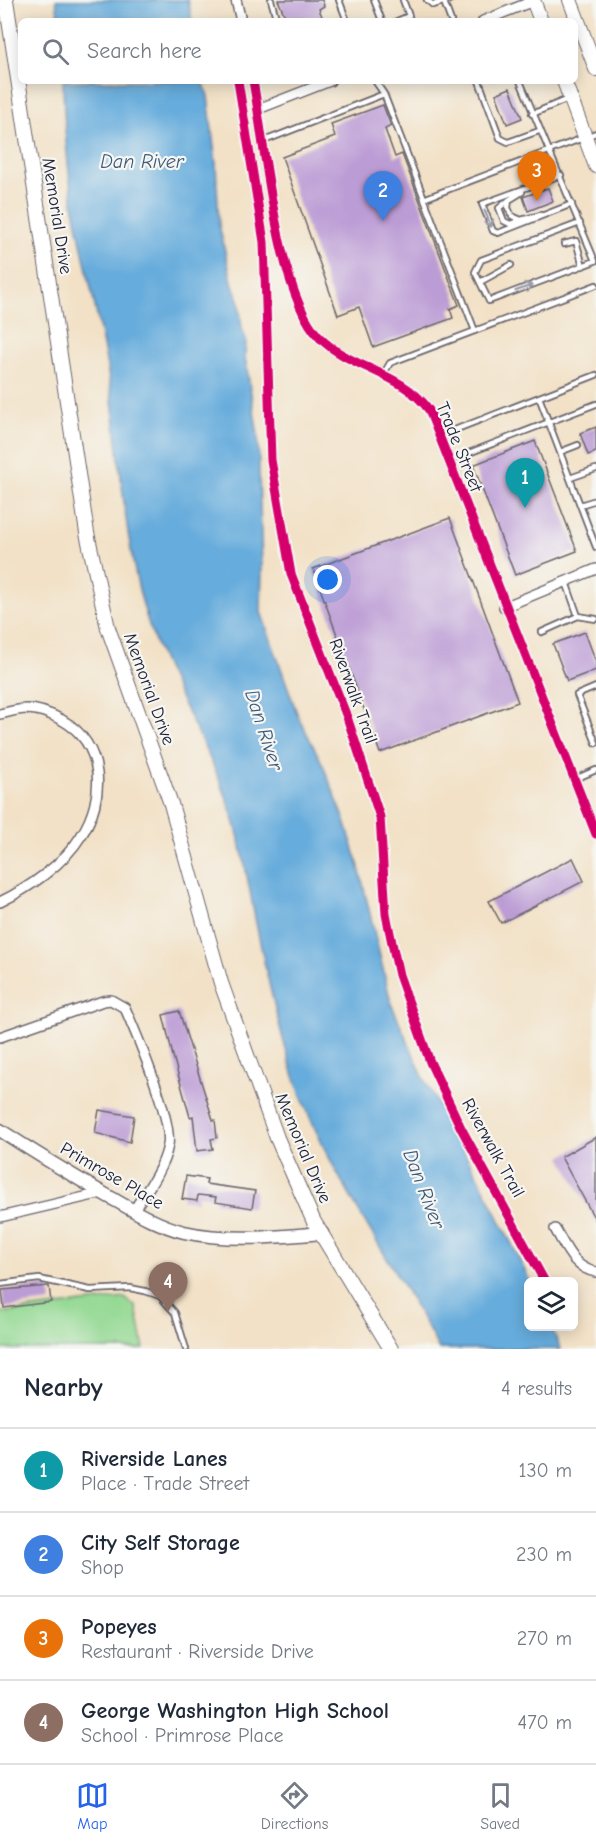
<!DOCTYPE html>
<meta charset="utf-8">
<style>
body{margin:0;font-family:"Comic Neue",sans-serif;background:#f2f2f3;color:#1f2937}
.controls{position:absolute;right:18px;bottom:18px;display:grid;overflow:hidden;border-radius:9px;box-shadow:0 3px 15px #0003}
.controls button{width:54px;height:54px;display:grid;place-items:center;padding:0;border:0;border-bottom:2px solid #e0e1e3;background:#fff;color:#1f2937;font:30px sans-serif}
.you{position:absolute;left:328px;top:580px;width:21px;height:21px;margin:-15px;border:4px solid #fff;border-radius:50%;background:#1a73e8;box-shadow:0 0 0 9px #1a73e833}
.badge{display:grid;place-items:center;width:39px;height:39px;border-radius:50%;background:#2563eb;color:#fff;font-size:20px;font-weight:700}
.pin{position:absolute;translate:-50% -50px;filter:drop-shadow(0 2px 3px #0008)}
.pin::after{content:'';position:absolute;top:32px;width:21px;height:18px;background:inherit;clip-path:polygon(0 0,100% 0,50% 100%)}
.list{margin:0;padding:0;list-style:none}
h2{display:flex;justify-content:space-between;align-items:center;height:78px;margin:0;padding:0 24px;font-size:26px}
h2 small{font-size:20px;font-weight:400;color:#747a83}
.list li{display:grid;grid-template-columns:39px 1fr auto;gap:18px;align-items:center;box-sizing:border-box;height:84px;padding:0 24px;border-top:2px solid #e0e1e3}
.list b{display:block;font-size:22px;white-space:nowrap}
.list p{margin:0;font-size:20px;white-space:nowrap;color:#747a83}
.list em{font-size:20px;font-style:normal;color:#747a83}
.icon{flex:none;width:33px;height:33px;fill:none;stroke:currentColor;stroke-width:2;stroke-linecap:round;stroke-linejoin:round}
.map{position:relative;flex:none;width:596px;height:1349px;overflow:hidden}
.search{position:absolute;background:#fff;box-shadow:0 3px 15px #0003;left:18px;right:18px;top:18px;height:66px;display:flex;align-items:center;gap:15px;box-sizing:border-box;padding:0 21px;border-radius:9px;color:#747a83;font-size:22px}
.sheet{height:414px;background:#fff}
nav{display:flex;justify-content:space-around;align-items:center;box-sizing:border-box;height:84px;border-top:2px solid #e0e1e3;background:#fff;font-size:16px;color:#747a83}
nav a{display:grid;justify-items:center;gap:3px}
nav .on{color:#2563eb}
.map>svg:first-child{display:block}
.green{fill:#92d891;stroke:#5a7d66;stroke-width:1.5}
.water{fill:#66acdc;stroke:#44678c;stroke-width:1.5}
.building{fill:#bc9cd5}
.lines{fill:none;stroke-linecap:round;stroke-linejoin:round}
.lane-casing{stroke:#6b656c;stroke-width:8}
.street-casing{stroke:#6b656c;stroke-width:12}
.secondary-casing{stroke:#6b656c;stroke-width:15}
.primary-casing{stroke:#6b656c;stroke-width:16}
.lane{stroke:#fff;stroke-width:4.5}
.street{stroke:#fff;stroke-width:9}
.secondary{stroke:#fff;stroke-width:12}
.primary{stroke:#fff;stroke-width:14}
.cycleway-casing{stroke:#f6f6f2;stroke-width:13}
.cycleway{stroke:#d6006c;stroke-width:9}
.oneway{stroke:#9c9ca7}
.labels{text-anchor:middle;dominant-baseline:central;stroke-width:4.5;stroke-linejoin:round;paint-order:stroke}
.street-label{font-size:18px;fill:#22223b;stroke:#f6f6f2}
.water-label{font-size:20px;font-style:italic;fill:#3d597b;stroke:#f6f6f2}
</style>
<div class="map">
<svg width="596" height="1349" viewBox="0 0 596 1349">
<rect width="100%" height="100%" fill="#f6f6f2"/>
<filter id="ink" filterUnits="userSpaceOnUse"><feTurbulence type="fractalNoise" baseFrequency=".0167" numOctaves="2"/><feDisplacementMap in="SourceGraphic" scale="12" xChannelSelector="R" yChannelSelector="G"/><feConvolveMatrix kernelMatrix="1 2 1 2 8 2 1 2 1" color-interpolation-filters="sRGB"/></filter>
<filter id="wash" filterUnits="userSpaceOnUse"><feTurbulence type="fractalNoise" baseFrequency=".008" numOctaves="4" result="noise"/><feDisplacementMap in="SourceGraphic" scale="24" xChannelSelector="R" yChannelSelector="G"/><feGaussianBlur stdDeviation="1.35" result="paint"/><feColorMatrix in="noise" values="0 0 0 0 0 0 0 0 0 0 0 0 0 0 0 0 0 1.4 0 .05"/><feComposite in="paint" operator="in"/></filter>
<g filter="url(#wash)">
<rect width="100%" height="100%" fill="#f2e1c6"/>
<!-- green -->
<path class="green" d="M125,1298l11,9 8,42h-144v-36z"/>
<!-- water -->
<path class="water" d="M56,0h132l4,21h-133z
M63,81h140l5,15 8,68 3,61 14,61 6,14 3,30 4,10 -1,17 13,78 4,132 -1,45 37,104 24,47 22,55 14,45 33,140 33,76 60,109 46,93 -2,45 23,1 10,22h-122c-47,-91 -112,-174 -145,-273 -17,-53 -29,-108 -40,-163 -7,-36 -13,-76 -26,-111 -23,-66 -64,-123 -83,-190 -23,-78 -24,-160 -37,-239 -9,-56 -24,-110 -34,-165 -7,-41 -10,-85 -11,-127z"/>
<g id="blocks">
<!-- building -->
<path class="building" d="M278,0h44l2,6 -5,3 4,10 -36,2z
M510,88l12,30 -15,6 -11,-30z
M383,105l8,21 -6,3 10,28 7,-3 57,151 -9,4 3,9 -80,29 -14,-40 -21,8 -56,-158 53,-20 -4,-13z
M548,188l5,13 -25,10 -5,-14z
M596,427v25l-8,3 -8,-22z
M535,441l42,110 -62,24 -42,-110z
M450,518l68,184 -138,51 -67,-184z
M585,632l11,30v8l-29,11 -14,-37z
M573,858l11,23 -83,42 -12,-22z
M179,1011l34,109h2l2,18 -6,1 2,10 -16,2 -4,-35 -3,1 -17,-61 -10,-41z
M99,1110l35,6 -4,26 -35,-9z
M596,1137v84l-35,-64z
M186,1176l21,3 -1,5 49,7 -3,17 -37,-6 1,-5 -18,-2 -1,6 -15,-2z
M49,1286l2,16 -47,6 -2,-18z"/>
</g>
</g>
<g filter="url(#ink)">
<use href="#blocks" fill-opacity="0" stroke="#6b656c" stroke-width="1.5"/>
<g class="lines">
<defs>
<path id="lane" d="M271,0l6,21
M339,0l8,21
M374,0l8,21
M427,0l6,5 16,-5
M444,2l7,19
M397,21l12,-5 -6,-16
M375,81l9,13 91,237
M479,81l21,57 8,4 31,-11
M520,81l75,180
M532,114l36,-15
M264,141l120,-47
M561,175l-79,29 11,27 5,2 74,-29
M522,192l-13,8 -1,8 4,8 9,4 20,-5
M426,198l170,-65
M509,200l-10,8 5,13 6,3 11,-4
M580,223l-99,37 -6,12 14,29 106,-40
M564,244l12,-3 7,25
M480,282l31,-17
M383,375l7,-12 206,-78
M539,397l57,150
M439,436l157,-61
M560,452l18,-7
M448,461l148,-57
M570,478l26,-9
M580,505l16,-5
M566,582l12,34
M542,632l36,-16 18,3
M596,687l-19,8 19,48
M575,779l21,-9
M0,1284l39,-5 51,11 40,-2 15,3 15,5 15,17 11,36"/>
<path id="street" d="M236,0l5,21
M483,21l50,-20
M253,81c12,63 24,214 67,257 31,31 82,34 109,72l167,424
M258,109l72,-28
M504,607l92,-38
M0,714c9,-2 18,-5 27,-5 12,0 24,5 35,11 43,24 44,78 19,116 -17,28 -52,52 -81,66
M0,1037l103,-36 8,-1 14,8c11,25 48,112 43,137 -4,23 -22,47 -35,66
M0,1217l102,-24
M555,1229c11,18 18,39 41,43"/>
<path id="secondary" d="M0,1130c35,23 70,44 106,65 25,14 50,30 78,37 44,10 93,5 138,1"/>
<path id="primary" d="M6,0l81,533 21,95 63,176 50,179 56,155 37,84 77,127
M533,0l8,21
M570,0l26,69
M564,81l32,85"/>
</defs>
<!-- lane casing -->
<use href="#lane" class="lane-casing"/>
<!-- street casing -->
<use href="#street" class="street-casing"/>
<!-- secondary casing -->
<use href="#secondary" class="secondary-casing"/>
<!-- primary casing -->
<use href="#primary" class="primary-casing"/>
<!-- lane -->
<use href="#lane" class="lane"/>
<!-- street -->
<use href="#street" class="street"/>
<!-- secondary -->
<use href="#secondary" class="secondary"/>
<!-- primary -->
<use href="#primary" class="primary"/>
<defs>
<path id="cycleway" d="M238,81l26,161 7,218 20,114 56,143 33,100 6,97 6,29 7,32 31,87 31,66 84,154
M253,81c12,63 24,214 67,257 31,31 82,34 109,72l167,424"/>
</defs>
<!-- cycleway casing -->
<use href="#cycleway" class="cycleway-casing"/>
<!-- cycleway -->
<use href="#cycleway" class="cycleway"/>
</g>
<!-- one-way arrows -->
<defs><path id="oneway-shaft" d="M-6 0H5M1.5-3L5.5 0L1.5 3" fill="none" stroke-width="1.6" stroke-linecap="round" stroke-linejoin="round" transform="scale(1.5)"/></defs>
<g class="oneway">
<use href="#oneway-shaft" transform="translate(488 219) rotate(68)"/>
<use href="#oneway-shaft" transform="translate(524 288) rotate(-21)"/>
</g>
</g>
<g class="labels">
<!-- street labels -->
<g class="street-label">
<text transform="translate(57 216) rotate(81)">Memorial Drive</text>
<text transform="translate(459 447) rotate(68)">Trade Street</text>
<text transform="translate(149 689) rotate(70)">Memorial Drive</text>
<text transform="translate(353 691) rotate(70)">Riverwalk Trail</text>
<text transform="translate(303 1148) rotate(67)">Memorial Drive</text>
<text transform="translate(493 1148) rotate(61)">Riverwalk Trail</text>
<text transform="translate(112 1176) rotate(30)">Primrose Place</text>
</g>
<!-- water labels -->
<g class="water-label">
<text x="142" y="161">Dan River</text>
<text transform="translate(264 730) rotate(72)">Dan River</text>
<text transform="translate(424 1189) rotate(69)">Dan River</text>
</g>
</g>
</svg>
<div class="controls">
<button><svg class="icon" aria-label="layers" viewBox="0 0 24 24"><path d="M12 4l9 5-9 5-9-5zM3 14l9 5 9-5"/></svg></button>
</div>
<div class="you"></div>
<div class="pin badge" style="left:525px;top:508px;background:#0f9aa8">1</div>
<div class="pin badge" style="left:383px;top:221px;background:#3f7fe0">2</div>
<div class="pin badge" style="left:537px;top:201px;background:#e8710a">3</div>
<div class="pin badge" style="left:168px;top:1312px;background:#8d6e63">4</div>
<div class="search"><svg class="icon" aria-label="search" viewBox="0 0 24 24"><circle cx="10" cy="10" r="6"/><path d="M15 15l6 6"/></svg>Search here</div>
</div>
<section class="sheet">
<h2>Nearby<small>4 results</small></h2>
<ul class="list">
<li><span class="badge" style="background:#0f9aa8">1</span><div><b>Riverside Lanes</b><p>Place · Trade Street</p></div><em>130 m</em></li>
<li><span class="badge" style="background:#3f7fe0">2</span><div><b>City Self Storage</b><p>Shop</p></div><em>230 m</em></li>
<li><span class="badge" style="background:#e8710a">3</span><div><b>Popeyes</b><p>Restaurant · Riverside Drive</p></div><em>270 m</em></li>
<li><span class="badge" style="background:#8d6e63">4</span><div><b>George Washington High School</b><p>School · Primrose Place</p></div><em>470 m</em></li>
</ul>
</section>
<nav>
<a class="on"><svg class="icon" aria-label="map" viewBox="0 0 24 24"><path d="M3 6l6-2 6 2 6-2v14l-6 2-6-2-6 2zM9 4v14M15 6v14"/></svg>Map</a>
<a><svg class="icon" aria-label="directions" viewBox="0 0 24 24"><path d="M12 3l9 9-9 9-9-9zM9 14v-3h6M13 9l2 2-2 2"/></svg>Directions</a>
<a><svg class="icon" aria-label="saved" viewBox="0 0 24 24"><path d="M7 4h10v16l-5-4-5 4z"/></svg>Saved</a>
</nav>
